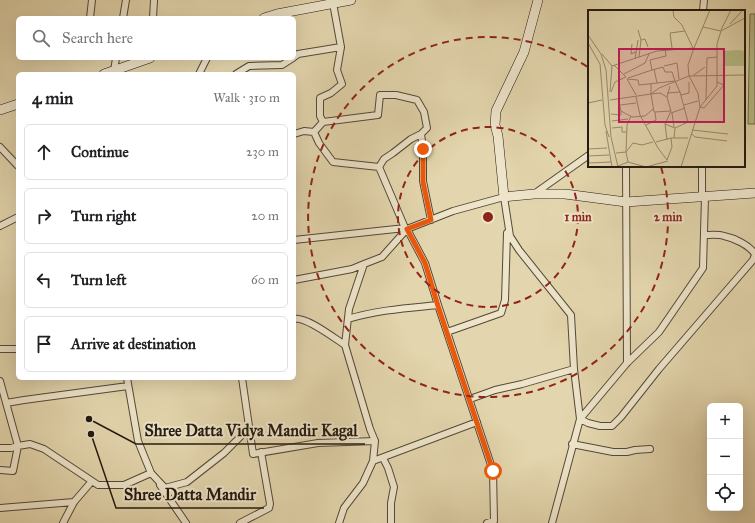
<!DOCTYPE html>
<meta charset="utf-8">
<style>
body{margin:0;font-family:"IM FELL Great Primer",serif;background:#f6f6f6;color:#202124}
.controls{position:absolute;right:12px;bottom:12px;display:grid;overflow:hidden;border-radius:6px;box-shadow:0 4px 16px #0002}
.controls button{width:36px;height:36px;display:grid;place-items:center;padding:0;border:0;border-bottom:1px solid #e0e0e0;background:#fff;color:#202124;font:20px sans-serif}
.stop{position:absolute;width:12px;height:12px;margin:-9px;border:3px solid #ea580c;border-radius:50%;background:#fff}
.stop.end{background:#ea580c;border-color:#fff;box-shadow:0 1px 4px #0008}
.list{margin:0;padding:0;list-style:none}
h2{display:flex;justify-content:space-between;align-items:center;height:52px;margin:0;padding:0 16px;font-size:17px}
h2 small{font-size:13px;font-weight:400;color:#757577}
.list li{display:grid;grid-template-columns:26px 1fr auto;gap:12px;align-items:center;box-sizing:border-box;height:56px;margin:0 8px 8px;padding:0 8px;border:1px solid #e0e0e0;border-radius:6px}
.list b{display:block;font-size:15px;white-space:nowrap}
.list em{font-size:13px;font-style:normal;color:#757577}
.icon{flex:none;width:22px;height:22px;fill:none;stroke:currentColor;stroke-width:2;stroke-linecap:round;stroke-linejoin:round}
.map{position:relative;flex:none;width:755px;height:523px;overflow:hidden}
.search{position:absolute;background:#fff;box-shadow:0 4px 16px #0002;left:16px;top:16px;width:280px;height:44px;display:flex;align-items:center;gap:10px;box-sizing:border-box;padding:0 14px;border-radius:6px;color:#757577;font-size:15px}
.panel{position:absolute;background:#fff;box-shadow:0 4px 16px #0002;left:16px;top:72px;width:280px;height:308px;border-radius:6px}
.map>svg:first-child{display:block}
.green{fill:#b6bc88;stroke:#6c6b4c}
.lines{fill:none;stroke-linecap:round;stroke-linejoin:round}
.minor-casing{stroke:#534937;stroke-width:8}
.secondary-casing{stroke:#231a10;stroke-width:10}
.minor{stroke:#ede4ca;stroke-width:6}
.secondary{stroke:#ede4ca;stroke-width:9}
.route{stroke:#ea580c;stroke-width:5}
.ring{fill:none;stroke:#8f2418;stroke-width:2;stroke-dasharray:7 5}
.inset-road{fill:none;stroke:#968a6e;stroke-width:1}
.view{fill:#c2185b;fill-opacity:0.15;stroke:#c2185b;stroke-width:2}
.inset-edge{fill:none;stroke:#231a10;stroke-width:2}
.centre{fill:#8f2418;stroke:#ede4ca;stroke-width:2}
.ring-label{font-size:12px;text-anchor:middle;font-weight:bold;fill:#8f2418;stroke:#ede4ca;stroke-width:4;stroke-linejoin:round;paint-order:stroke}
.leader{fill:none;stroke:#231a10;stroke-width:1.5}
.callout-dot{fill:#231a10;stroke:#ede4ca;stroke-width:1.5}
.callout-label{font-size:16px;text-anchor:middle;font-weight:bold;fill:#231a10;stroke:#ede4ca;stroke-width:4;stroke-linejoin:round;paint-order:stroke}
</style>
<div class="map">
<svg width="755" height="523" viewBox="0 0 755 523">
<rect width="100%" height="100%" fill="#e3d5ad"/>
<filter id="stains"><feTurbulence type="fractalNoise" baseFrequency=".005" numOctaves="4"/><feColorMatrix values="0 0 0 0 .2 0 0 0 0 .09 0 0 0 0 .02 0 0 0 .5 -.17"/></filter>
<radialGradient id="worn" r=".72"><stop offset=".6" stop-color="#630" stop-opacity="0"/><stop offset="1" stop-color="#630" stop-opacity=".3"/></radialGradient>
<!-- green -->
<path class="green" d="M750,14h5v110h-7z"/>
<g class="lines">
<defs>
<path id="minor" d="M703,11l1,-11
M90,18l2,-18
M123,18l3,-18
M153,18l1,-18
M294,57l4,-3 43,-7 -8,-44
M114,71l2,-13
M199,74l8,-16
M236,74l13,-8 33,-1 11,-7
M323,122l55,-7 2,-20h16l21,5 7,12 3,16 -6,6 2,15v32l8,39
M314,132l9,-10 -3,-6v-18l11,-5 11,-9 -5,-14 4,-23
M294,134l10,-3 10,1 5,11 14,19 46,5 26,61 -111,12
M0,147l18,19
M626,166l1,197
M702,166v31
M379,167l5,-8 9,-6 18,-14 10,-5
M534,194l55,-39
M0,226l18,-9
M704,235c6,0 14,-1 20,1 10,2 25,9 31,18
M294,280l58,-11 12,-5 18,-7 25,-28 46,-18 51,-14 6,39 9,14 52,65 3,54 6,50 8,4 12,3h12l9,-9 38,-48 94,-109 2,-5
M438,305l55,166 1,50 -7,2
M294,319c12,-3 40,19 51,26
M348,319c29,-9 60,-11 90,-14l-13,-42 -18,-34
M447,332l54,-19 4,-13 2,-67
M0,349h18
M127,378l11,63 13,32 14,15 22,-6 37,-29 25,-25
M242,378l11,76 65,-11 57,-2 -5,-12 -25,-84 4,-36 15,-45
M0,381l18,65 12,-2 14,5 54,36h26l27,-12
M470,399l25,-9 27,-6 52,-15
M6,403l18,-3 104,-14
M572,444l41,8h14l8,-2 15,-1
M0,448h11l7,-2 -5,25 -13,-1
M383,458l5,10 6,19 -3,16v20
M373,461l104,-39
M160,485l26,38
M0,508l74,-6
M63,523l11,-21 18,-21
M240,523l29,-15 1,-4 -9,-52
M339,523l5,-15 19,-25 10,-22 2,-20
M552,523l28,-104 47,-56 32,-31 44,-64 2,-71"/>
<path id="secondary" d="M538,0l-14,52 -28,59 -1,14 3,11 6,61 30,-3h31l61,8 129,-9
M264,18l13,-4 74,-14
M104,74l46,-16
M0,110l18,-6"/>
</defs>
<!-- minor casing -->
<use href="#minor" class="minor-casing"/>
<!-- secondary casing -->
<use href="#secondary" class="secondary-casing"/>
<!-- minor -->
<use href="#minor" class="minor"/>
<!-- secondary -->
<use href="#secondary" class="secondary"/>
</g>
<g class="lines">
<!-- route -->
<path class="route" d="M423,149v33l8,38 -24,9 18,34 13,43 55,165"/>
</g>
<!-- distance rings -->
<g class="ring">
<circle cx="488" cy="217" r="90"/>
<path d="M661 167A180 180 0 1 1 589 68"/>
</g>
<!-- overview -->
<g transform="translate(588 10)">
<rect width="157" height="157" fill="#e3d5ad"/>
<path d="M151,40l6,1 -1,15h-21v-15z" fill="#b6bc88"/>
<path class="inset-road" d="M85,0l1,7 8,8 11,23M142,14l13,-14M115,17l18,4 -4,13v32M50,20l3,10 -2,17M133,20l10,-20M133,21l24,-13M0,25l13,19 5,16 5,67 7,30M53,30l4,-1 3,8M0,33l12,21 5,61 4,12M44,34l-1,10 5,-2M84,38l-2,-15 15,-2M106,38l16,-38M14,44l10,12 -2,26M47,49l3,-19M24,56l45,-15 37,-3 -6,17 1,11 56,-1M76,56l13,-3 2,16M66,59l3,14M36,64l21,-11 4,-9M106,65l11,-8M40,68l24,-8 -2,-10 16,-4 -1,-7M39,69l11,1 1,5 36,-4 -3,-9h-7l-2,-5 -11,3M39,69l9,16M23,82l4,-10 11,-5 -12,-12M79,83l13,-1 -5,-11M63,84l8,-6 30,-12 9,17 2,14 4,1 20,-23 -7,-3M93,85l8,-2v-11M48,87l4,18 18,33 9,12 5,-13 -1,-9M79,87l-7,-4 -9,1 3,18 17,-1 -4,-14 3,-11M30,88l3,13 11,6 13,-1 8,-7M22,90l41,-6v-10M118,90l1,-42 10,-1M0,93l14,-3M32,95l16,-2M96,95l14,-4M83,103l14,-5M84,103l2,14M23,104l10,1v-4M24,111l16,-2M77,114l10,4 -1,10M58,115l10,-5 -1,-8M24,118l10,-1v5h5M87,118l13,-6 -8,-30M104,120l36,4M18,121l6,36M103,123l4,4 32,4M79,130l-2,-16 6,-13M68,132l15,-4h17M0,139l19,-1M0,140l1,13 22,-1M38,142l1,-27 4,-9M38,142l7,-9 9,2 11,-3M28,143l10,-1 2,10M0,146l21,-1M30,156l10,-4 18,5 22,-6M93,157l19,-60 17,-21v-10"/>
<path class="view" d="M31,39h105v73h-105z"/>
<rect width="157" height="157" class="inset-edge"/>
</g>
<circle cx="488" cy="217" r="6" class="centre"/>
<g class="ring-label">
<text x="578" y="221">1 min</text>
<text x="668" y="221">2 min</text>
</g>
<!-- callouts -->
<path class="leader" d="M89 419L136 444H365M91 434L116 508H264"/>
<g class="callout-dot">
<circle cx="89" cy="419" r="4"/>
<circle cx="91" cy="434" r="4"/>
</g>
<g class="callout-label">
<text x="251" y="436">Shree Datta Vidya Mandir Kagal</text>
<text x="190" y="500">Shree Datta Mandir</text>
</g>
<rect width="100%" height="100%" filter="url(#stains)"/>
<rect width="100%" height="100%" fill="url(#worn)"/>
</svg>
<div class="controls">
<button>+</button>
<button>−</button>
<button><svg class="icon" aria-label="locate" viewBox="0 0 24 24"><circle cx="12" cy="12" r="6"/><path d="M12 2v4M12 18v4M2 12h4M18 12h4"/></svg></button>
</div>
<div class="stop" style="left:493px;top:471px"></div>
<div class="stop end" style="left:423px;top:149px"></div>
<div class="search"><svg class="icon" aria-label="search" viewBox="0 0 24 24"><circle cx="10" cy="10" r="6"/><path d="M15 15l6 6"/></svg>Search here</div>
<section class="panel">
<h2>4 min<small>Walk · 310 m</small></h2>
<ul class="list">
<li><svg class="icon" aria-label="ahead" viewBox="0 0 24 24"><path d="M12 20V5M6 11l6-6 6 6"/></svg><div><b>Continue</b></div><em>230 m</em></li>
<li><svg class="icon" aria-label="right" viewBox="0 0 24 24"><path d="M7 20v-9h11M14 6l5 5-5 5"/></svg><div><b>Turn right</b></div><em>20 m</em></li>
<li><svg class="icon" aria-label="left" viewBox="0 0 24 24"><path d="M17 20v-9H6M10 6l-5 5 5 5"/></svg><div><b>Turn left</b></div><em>60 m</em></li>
<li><svg class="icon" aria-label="arrive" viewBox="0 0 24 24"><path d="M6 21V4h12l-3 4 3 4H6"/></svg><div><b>Arrive at destination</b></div></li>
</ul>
</section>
</div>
